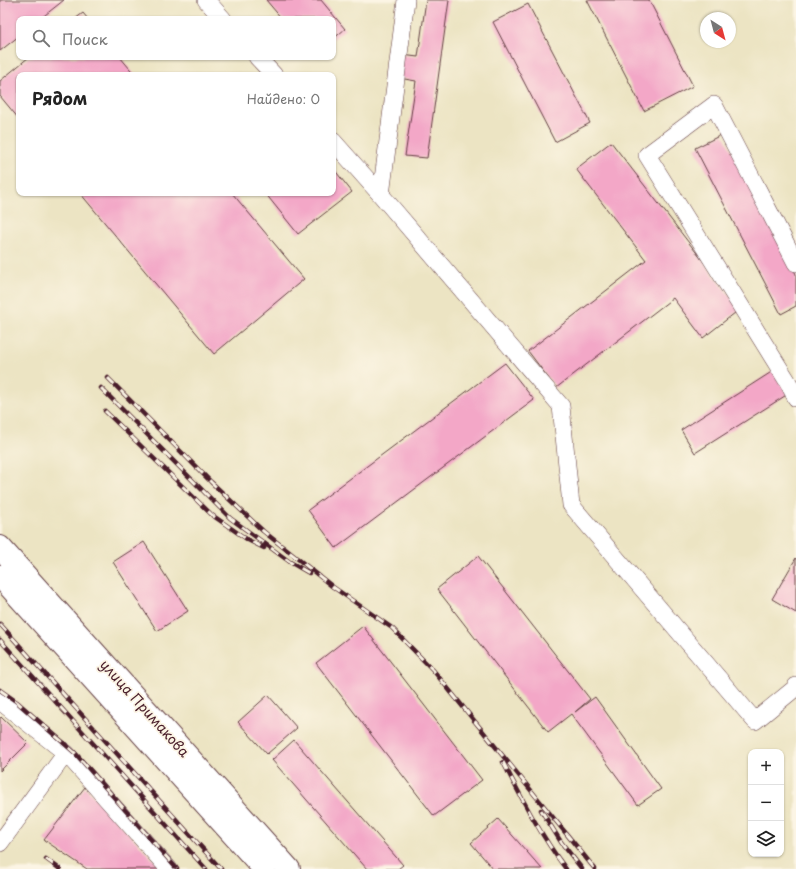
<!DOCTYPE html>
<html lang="ru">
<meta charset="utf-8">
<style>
body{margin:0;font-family:"Playpen Sans",sans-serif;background:#f2f2f2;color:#222}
.controls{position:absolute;right:12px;bottom:12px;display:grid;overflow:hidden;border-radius:8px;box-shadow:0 1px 3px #0004}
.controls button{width:36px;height:36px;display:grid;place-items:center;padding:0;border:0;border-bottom:1px solid #e0e0e0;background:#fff;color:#222;font:20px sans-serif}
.compass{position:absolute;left:700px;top:12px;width:36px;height:36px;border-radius:50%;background:#fff;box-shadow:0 1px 3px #0004;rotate:144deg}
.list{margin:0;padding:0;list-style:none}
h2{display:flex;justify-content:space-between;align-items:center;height:52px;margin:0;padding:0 16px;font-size:17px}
h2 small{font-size:13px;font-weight:400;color:#767676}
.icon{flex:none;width:22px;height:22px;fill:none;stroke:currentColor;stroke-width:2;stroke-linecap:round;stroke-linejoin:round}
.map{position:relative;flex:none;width:796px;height:869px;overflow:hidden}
.search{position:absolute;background:#fff;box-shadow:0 1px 3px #0004;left:16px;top:16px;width:320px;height:44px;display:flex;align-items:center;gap:10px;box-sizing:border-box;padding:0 14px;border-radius:8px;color:#767676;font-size:15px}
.panel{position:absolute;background:#fff;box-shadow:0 1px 3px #0004;left:16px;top:72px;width:320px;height:124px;border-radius:8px}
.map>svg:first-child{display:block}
.building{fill:#f3a7c7}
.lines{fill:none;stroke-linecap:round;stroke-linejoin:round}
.minor-casing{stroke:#623d42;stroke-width:18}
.major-casing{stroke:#623d42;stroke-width:24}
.minor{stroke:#fff;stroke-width:17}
.major{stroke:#fff;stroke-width:22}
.rail-casing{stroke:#4a1f2b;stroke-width:4.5}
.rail{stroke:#fcf5e5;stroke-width:3;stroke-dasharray:9;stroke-linecap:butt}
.labels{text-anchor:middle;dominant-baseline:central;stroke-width:3.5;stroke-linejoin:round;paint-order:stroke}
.street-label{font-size:14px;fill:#4a1f2b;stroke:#fcf5e5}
</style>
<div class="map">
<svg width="796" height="869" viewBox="0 0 796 869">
<rect width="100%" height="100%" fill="#fcf5e5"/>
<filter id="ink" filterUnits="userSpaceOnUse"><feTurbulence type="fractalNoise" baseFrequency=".025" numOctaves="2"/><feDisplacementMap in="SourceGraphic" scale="8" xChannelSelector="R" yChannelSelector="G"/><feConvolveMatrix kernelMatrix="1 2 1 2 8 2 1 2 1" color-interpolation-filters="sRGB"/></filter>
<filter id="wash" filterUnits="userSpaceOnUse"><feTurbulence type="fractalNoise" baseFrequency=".012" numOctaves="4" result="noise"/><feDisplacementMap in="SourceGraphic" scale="16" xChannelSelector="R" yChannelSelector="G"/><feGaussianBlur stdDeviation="0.9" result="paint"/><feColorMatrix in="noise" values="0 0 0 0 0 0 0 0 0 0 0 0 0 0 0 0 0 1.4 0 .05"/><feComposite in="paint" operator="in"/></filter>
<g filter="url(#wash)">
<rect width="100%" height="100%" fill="#ece4c3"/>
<g id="blocks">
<!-- building -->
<path class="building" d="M0,0h64l-24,19h-21v17l-19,15z
M266,0h55l24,29 -12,10v-20h-51z
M426,0h23l-22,158 -22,-2 11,-75 -17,-3 3,-23 16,2z
M587,0h62l44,86 -49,25z
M528,4l62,119 -35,19 -62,-120z
M83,13l5,6h-13z
M29,57h91l15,18h-116v44l-19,-23v-15z
M723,134l73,140v32l-15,8 -86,-166z
M611,142l129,167 -37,29 -30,-40 -117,90 -28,-37 118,-91 -70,-91z
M333,168l19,24 -54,42 -33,-41h68z
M80,193h152l72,86 -90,75z
M505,363l29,37 -198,148 -28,-38z
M773,371l15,23 -93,59 -14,-23z
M144,542l44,69 -31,20 -44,-69z
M478,556l112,143 -15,13 20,-15 66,92 -23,16 -67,-91 -23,18 -111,-143z
M796,558v55l-24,-14z
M363,626l119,154 -48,36 -118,-153z
M268,695l29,33 -30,26 -29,-32z
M1,717l27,26 -28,28v-53z
M294,740l109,125 -5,4h-31l-95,-109z
M85,787l77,82h-75l-43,-29z
M498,819l44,50h-49l-22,-26z"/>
</g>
</g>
<g filter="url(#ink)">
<use href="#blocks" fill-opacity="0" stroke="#623d42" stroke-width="1"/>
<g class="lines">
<defs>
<path id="minor" d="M206,0l17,19
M257,57l17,18
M333,141l48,54 180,211 10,99 184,216 39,-32 2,-3
M381,195l25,-195
M796,263l-82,-158 -67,50 141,227 8,16
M0,701l66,52 -66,90
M66,753l103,116"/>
<path id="major" d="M0,547l289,322
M0,576l264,293"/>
</defs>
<!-- minor casing -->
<use href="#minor" class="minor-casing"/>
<!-- major casing -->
<use href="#major" class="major-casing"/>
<!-- minor -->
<use href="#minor" class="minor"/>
<!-- major -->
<use href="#major" class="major"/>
<defs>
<path id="rail" d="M108,378l103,104 52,49 70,56 59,41 41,42 162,199
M101,388l129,130 60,44 19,11
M105,411l107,104 36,25 16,8
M0,624l221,245
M0,640l206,229
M0,690l17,12 58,51 102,116
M503,762c19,37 38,74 63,107
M541,810l20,32 21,27
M46,859l14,10"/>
</defs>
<!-- rail casing -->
<use href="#rail" class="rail-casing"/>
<!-- rail -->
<use href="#rail" class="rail"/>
</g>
</g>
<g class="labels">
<!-- street labels -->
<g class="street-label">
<text transform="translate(145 708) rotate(48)">улица Примакова</text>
</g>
</g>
</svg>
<div class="controls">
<button>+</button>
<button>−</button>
<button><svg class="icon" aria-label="layers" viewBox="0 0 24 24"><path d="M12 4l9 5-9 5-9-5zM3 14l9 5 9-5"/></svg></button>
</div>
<svg class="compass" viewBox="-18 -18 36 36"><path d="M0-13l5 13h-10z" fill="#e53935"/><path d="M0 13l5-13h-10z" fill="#767676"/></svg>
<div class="search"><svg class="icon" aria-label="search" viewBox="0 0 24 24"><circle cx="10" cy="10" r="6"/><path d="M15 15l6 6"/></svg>Поиск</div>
<section class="panel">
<h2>Рядом<small>Найдено: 0</small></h2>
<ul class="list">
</ul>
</section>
</div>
